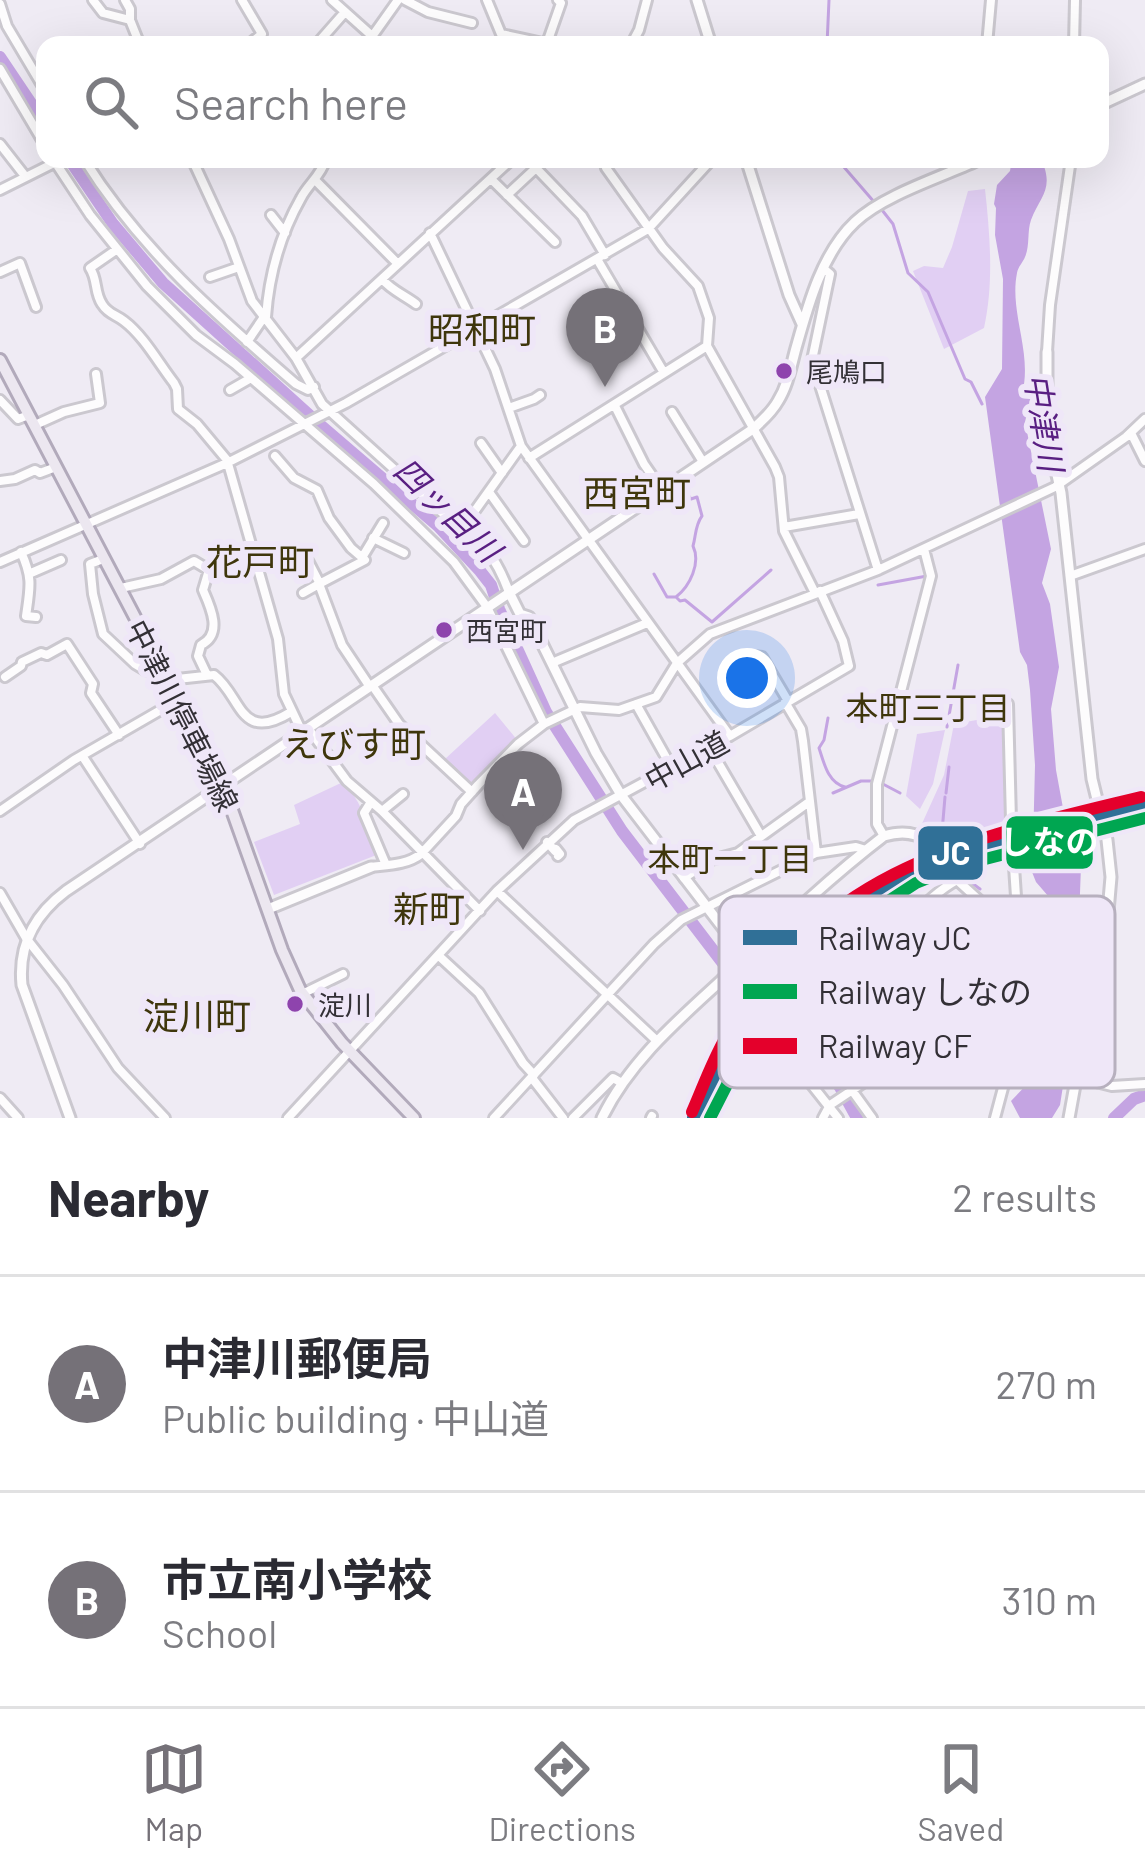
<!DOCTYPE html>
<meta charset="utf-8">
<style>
body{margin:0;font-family:Barlow,"Noto Sans JP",sans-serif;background:#f7f7f7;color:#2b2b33}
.you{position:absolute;left:747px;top:678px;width:42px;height:42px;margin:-30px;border:9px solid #fff;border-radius:50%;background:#1a73e8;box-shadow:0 0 0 18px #1a73e833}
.badge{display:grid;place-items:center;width:78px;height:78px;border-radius:50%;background:#757178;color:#fff;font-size:39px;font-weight:700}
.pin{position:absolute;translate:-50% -99px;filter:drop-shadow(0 3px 6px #0008)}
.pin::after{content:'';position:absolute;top:63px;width:42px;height:36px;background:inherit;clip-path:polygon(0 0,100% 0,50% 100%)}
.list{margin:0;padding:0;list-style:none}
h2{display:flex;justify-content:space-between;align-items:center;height:156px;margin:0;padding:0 48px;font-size:51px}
h2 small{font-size:39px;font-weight:400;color:#7c7c81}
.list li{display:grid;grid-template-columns:78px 1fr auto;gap:36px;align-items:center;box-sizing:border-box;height:216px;padding:0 48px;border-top:3px solid #e1e1e2}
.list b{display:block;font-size:45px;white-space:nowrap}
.list p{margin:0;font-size:39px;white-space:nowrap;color:#7c7c81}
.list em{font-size:39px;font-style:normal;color:#7c7c81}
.icon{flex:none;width:66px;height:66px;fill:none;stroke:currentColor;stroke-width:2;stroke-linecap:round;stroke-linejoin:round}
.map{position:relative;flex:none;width:1145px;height:1118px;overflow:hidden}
.search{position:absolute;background:#fff;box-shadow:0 12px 48px #0002;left:36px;right:36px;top:36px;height:132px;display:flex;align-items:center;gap:30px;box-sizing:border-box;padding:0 42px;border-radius:24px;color:#7c7c81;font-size:45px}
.sheet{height:588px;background:#fff}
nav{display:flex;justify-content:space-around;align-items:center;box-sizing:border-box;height:168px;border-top:3px solid #e1e1e2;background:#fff;font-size:33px;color:#7c7c81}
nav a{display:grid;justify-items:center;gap:6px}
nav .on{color:#757178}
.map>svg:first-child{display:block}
.green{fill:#e1cff3}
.water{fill:#c4a4e2}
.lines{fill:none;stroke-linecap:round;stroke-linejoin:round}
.stream{stroke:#c4a4e2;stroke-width:3}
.river{stroke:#c4a4e2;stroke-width:12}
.street-casing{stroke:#cbc8cf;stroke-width:14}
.secondary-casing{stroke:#cbc8cf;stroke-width:15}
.primary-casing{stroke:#b2aabb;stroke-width:16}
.street{stroke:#fdfcfd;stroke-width:8}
.secondary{stroke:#fdfcfd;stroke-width:9}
.primary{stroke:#ece7f0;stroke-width:10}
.rail-1-casing{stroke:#efe7f8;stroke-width:21}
.rail-2-casing{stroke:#efe7f8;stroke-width:21}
.rail-3-casing{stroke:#efe7f8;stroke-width:21}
.rail-1{stroke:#307097;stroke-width:12}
.rail-2{stroke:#00a651;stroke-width:12}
.rail-3{stroke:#e4002b;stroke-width:12}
.bus-dot{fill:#8e44ad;stroke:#efe7f8;stroke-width:4.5}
.labels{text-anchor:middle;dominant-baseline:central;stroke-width:12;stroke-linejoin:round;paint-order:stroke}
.bus-label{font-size:27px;fill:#333036;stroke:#efe7f8;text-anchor:start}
.street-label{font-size:30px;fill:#333036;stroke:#efe7f8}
.water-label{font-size:33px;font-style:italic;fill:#591f82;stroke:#efe7f8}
.neighbourhood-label{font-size:33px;fill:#3f360c;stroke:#efe7f8}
.quarter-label{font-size:36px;fill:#3f360c;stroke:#efe7f8}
.key{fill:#efe7f8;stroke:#b7b0be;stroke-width:3}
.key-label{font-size:33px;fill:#333036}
.line-badge{stroke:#efe7f8;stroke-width:4.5}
.badge-label{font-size:33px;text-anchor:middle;font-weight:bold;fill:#fff}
</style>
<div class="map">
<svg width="1145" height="1118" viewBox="0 0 1145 1118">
<rect width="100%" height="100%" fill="#efebf4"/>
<!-- green -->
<path class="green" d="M985,189c5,46 9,94 -1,139l-40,21 -31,-78 11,-5 19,2 9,-21 16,-56z
M495,713l23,28 -48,43 -25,-25z
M1005,715l2,116 -64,19 -3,-21 -20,-1 24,-53 10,-51z
M945,730l-12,54 -13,25 -14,-13 11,-62z
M343,782c20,21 25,44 36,72l-105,41 -20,-53 46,-18 -6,-19z"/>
<!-- water -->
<path class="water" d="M1012,159h29c14,30 -1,37 -10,61 -4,11 -1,26 -6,37 -2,5 -7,10 -8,16 -8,40 16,80 5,121l10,-2 -7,30 26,127 -9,34 8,21 9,63 -8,42 5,61 7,38 17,35 1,23 -3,80 -14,21 -7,39 -3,48 9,32 -3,19 -8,13h-32l-9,-17 22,-23 9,-37 11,-74 -7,-13 1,-33 7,-9 1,-8 -19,-22 -12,-30 9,-7 2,-80 -5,-75 -3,-25 -7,-13 -35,-255 17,-28 1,-90 -8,-44 1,-27 -2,-4 3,-19 13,-14z"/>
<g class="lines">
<!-- stream -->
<path class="stream" d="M827,45l2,-45
M837,159l38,44
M882,210l11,14 15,49 20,19 37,87 6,3 11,22
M681,484l10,15 6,-2 5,19c-7,9 -6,20 -9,30 8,17 -3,40 -17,51l4,4 5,-1 27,22 59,-52
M654,574l13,23h8
M878,585l49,-9
M828,718l-4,22 -5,8c5,15 9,35 26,39
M947,727l11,-62
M802,764l4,35
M881,783l19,10
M833,793l28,-12h15
M946,793l3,-26
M942,832l3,-35
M963,873l2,5 15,11
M1023,912l16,2 8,10"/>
<!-- river -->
<path class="river" d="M0,57l45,67
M69,159l44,65 50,59 155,140 120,103 42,45 11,14 8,24 47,103 76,119 110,144 37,32 49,51 22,29 17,31
M1114,1118l20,-19 11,-4"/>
<defs>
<path id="street" d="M93,0l10,13 27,7 10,25
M125,0l5,9v11
M242,0l20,34 -14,11
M332,0l39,35
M405,0l23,12 44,11
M487,0l14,34 51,11
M0,4l7,22 38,64
M547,43l14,-40 -3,-3
M316,45l29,-33
M366,45l32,-45
M631,45l8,-15 8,-30
M987,45l4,-45
M1074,45l1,-45
M0,69l45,76
M0,144l25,32
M53,159l37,56 57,71 49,49 39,29 139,120 80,78 33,45 57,117
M84,159c56,90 132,156 212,225l12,6 6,-3
M192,159l37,80 23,62 44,57 26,46 125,113c33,18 49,40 62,75
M604,159l2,9 57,80 35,38 11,32 -2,28 68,121 4,10 5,54 31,62
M491,179l64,63
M315,180l83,84
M0,190l62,-31
M507,195l29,-27 46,48 23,39
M271,215l14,18
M430,233l65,136 26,77 209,290
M116,250l-26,18c8,12 4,24 12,36 6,10 13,10 22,17 20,15 35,43 50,62l3,6 1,20 19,15 30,36 51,179 6,55 18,38
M597,259l67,114
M824,269l6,5 -18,86 66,210
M0,272l20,-9 16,44
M210,277l29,-10
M382,279c9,11 22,16 34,25
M266,317c3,-41 14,-82 35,-119 8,-15 19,-21 25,-39
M247,342l17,-25
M1047,352l3,-47 21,-146
M296,358l216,-199
M230,390l21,-12
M0,400l18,19 11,-4
M615,406l29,58 18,26
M509,408l25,-9 6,-4
M672,412l31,50
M35,425l29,-13 36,-9 -4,-29
M1131,433l14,28
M481,443l21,30
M275,456l19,22 23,12 12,28 22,30 14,12 -46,24 23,61 28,42
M529,458l178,-112
M0,481l15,-2 20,-9 5,3 16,-6
M489,492l35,49
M464,526l57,-80
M784,527l75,-13
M373,538l31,15
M21,552c12,26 9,36 5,64l10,1
M363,556l20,-33
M306,557l14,27
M103,559l-13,5 3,30 10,40 32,30 10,6 18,3
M0,562l227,-99 119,-60 302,-174 64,-70
M31,573l30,-13
M1070,576l75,-27
M121,588l40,-9 33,-18 15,9 -6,20c8,18 20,44 -2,55l-3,11 9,19
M303,593l16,-9
M552,663l95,-40
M743,665l11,-9 8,1 26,44
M5,677l16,-11 1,-4 19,-9 6,2 20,-11 26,40 -2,9 28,42
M168,680l46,-5c28,21 25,69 77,37
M372,685l27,39 73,68
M785,702l16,27 2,12 13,112
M636,704l36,64
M308,728l39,53 35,30 98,100
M709,747l52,89
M83,757l57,87
M371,802l-7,11 22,52
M0,811l74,-51 104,-60
M382,811l21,-17
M884,836l-7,-12v-40l54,-208 -7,-27
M547,842l8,9 1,-2 4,5 -2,2
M371,867c16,-2 36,-2 50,-13l35,-38 5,-12 17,-19 40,-41 26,-20 36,-17 39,3 37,-13 21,-34 33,-29 168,-64 177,-83 71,-50 19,-18
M684,878l27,-18 27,-7 71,-51
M497,891l160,150
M0,893l26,45 37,47 55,83 47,50
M439,956l40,37 44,70 11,12
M722,979l13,19 38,38 65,82
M302,994l41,-20
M846,1005l-21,-21 -1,-7c24,-26 53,-58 85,-72l10,6
M882,1042l9,-40
M532,1078l31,40
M0,1098l18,20
M288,1118l209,-227 77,-71 156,-84 119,-70 -6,-25 -23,-50
M494,1118l160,-174 27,-24 135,-67 40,-6 10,3
M573,1118l40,-40 9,5
M651,1118l1,-2
M823,1118l7,-13 45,-30 7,-33 123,17 107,27 33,-2
M872,1118l-60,-83c12,-10 26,-20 36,-33 30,-40 64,-97 109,-122l23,21 117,74
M995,1118l17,-64 8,-42 1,-40 -10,-151 -3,-117"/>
<path id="secondary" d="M697,0l14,45
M1100,105l45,-21
M746,159l43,136 13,29
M1047,352v78l14,63 31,286 15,61 4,37 -6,69 -16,62 -20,110
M509,592l11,22 9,3 67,136 25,42 125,163
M268,909l103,-42
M70,1118l-48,-133c-4,-40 12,-70 44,-94l687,-462c9,-8 19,-17 25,-28 10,-16 13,-35 18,-53 12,-43 26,-95 59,-126 28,-27 89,-46 126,-63
M602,1118c30,-62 86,-106 135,-152 47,-45 96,-91 147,-130 41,-12 54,14 73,44"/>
<path id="primary" d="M0,360l223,425 59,165 18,40 42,53 72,75"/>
</defs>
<!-- street casing -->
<use href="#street" class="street-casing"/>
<!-- secondary casing -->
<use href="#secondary" class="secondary-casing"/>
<!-- primary casing -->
<use href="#primary" class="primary-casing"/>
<!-- street -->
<use href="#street" class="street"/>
<!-- secondary -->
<use href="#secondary" class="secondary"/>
<!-- primary -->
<use href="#primary" class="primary"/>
<defs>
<path id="rail-1" d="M693,1118l55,-108 15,-21 39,-40 62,-50 45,-29 44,-18 192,-50"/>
<path id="rail-2" d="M710,1118l51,-100 14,-19 37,-39 61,-49 43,-28 42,-17 187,-48"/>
<path id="rail-3" d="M692,1112c11,-25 20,-51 34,-75 98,-171 239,-197 415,-240"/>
</defs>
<!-- rail-1 casing -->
<use href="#rail-1" class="rail-1-casing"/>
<!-- rail-2 casing -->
<use href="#rail-2" class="rail-2-casing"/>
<!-- rail-3 casing -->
<use href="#rail-3" class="rail-3-casing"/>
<!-- rail-1 -->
<use href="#rail-1" class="rail-1"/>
<!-- rail-2 -->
<use href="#rail-2" class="rail-2"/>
<!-- rail-3 -->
<use href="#rail-3" class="rail-3"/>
</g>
<!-- markers -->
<g class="bus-dot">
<circle cx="784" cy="371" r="10"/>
<circle cx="444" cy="630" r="10"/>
<circle cx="295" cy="1004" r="10"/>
</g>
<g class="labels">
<!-- bus labels -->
<g class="bus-label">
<text x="806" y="371">尾鳩口</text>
<text x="466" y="630">西宮町</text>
<text x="318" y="1004">淀川</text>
</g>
<!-- street labels -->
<g class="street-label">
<text transform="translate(183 715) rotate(63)">中津川停車場線</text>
<text transform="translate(686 760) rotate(-29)">中山道</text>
</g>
<!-- water labels -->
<g class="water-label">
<text transform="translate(1045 422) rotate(81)">中津川</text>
<text transform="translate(448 509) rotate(44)">四ッ目川</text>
</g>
<!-- neighbourhood labels -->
<g class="neighbourhood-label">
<text x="928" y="707">本町三丁目</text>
<text x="730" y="858">本町一丁目</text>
</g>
<!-- quarter labels -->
<g class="quarter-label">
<text x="482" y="328">昭和町</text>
<text x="637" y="491">西宮町</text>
<text x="260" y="560">花戸町</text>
<text x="354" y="742">えびす町</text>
<text x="429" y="907">新町</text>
<text x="197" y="1014">淀川町</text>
</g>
</g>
<!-- legend -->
<rect x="719" y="896" width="396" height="192" rx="18" class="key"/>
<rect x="743" y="930" width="54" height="15" fill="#307097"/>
<rect x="743" y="984" width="54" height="15" fill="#00a651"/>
<rect x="743" y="1038" width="54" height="16" fill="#e4002b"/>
<g class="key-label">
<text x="818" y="950">Railway JC</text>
<text x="818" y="1004">Railway しなの</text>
<text x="818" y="1058">Railway CF</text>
</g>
<g class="line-badge">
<rect x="1004" y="814" width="91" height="57" rx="12" fill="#00a651"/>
<rect x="916" y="824" width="69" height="58" rx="12" fill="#307097"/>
</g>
<g class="badge-label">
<text x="1049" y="854">しなの</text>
<text x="951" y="865">JC</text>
</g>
</svg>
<div class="you"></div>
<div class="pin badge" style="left:523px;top:850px">A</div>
<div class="pin badge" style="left:605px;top:387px">B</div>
<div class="search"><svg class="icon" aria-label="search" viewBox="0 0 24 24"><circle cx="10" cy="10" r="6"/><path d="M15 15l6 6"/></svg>Search here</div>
</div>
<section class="sheet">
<h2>Nearby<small>2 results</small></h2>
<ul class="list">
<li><span class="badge">A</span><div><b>中津川郵便局</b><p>Public building · 中山道</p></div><em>270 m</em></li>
<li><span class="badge">B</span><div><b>市立南小学校</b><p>School</p></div><em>310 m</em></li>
</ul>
</section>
<nav>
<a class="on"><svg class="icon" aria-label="map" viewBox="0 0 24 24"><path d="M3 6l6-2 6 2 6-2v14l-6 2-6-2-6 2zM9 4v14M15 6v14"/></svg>Map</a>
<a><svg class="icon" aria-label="directions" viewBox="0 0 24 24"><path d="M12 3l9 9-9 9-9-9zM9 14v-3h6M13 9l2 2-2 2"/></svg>Directions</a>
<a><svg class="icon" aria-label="saved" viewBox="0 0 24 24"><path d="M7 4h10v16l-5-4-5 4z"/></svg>Saved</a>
</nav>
